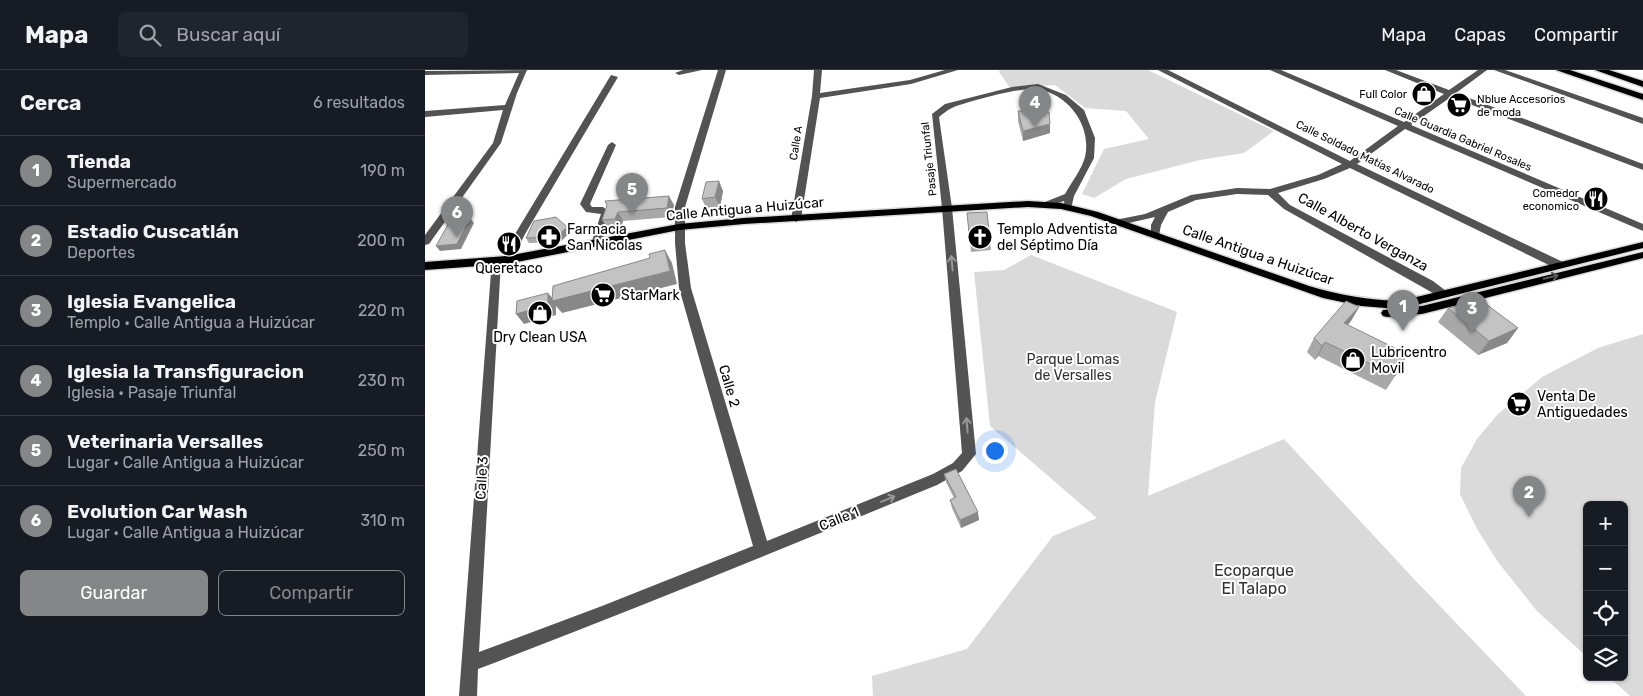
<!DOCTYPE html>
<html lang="es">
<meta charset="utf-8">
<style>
body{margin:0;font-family:Rubik,sans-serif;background:#20242c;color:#f1f3f6}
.controls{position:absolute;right:15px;bottom:15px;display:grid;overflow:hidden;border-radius:8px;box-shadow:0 1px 4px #0004}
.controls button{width:45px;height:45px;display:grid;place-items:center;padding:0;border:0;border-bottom:1px solid #363941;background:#171b24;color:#f1f3f6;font:25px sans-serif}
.you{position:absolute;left:569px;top:380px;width:18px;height:18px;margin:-12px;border:4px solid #fff;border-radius:50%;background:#1a73e8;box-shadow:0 0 0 8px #1a73e833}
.badge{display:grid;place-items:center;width:32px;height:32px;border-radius:50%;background:#858687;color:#fff;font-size:16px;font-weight:700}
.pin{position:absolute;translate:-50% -41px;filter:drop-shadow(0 1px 2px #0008)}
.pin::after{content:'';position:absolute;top:26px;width:18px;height:15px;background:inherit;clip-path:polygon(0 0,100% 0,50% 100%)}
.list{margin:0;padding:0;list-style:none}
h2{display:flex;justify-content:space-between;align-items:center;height:65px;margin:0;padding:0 20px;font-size:21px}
h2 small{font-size:16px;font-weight:400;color:#9ea1a6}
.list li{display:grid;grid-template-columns:32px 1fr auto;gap:15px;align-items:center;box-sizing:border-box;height:70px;padding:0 20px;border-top:1px solid #363941}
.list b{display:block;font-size:19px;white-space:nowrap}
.list p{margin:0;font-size:16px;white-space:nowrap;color:#9ea1a6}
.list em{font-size:16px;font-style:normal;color:#9ea1a6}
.actions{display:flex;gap:10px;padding:15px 20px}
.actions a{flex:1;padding:11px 0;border:1px solid #858687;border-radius:8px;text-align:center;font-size:18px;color:#858687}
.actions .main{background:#858687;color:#fff}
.icon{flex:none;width:28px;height:28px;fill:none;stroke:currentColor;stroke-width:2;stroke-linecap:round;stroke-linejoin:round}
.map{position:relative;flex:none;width:1218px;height:626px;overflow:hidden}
header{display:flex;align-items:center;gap:30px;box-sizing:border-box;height:70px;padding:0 25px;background:#171b24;border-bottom:1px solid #363941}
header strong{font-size:24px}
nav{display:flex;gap:28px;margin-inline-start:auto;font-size:18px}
.search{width:350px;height:45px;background:#20242c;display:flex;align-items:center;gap:12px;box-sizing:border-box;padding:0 18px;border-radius:8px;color:#9ea1a6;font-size:19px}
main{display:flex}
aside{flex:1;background:#171b24}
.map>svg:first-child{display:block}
.green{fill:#dadada}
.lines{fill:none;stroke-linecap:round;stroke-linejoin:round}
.major-casing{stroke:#dbdbdb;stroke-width:3}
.highway-casing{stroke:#dbdbdb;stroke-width:3}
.minor{fill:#535353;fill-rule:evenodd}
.major{fill:#000;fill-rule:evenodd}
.highway{fill:#000;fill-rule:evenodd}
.wall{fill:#a8a8a8}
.shaded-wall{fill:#888}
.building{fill:#c3c3c3;stroke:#888}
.oneway{stroke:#989898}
.oneway2{stroke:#595959}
.labels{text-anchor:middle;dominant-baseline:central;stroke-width:4;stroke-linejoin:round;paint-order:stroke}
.far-poi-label{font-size:11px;fill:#000;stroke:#fff;text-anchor:end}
.far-street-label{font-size:11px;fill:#000;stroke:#fff}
.street-label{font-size:14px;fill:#000;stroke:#fff}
.poi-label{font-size:14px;fill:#000;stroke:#fff;text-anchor:start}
.park-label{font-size:14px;fill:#313131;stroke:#fff}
.near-park-label{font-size:16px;fill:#313131;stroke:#fff}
</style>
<header>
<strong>Mapa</strong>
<div class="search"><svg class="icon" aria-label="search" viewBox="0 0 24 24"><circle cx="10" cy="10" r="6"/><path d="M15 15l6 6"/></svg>Buscar aquí</div>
<nav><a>Mapa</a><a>Capas</a><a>Compartir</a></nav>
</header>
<main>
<aside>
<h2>Cerca<small>6 resultados</small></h2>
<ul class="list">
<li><span class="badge">1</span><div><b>Tienda</b><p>Supermercado</p></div><em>190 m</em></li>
<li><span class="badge">2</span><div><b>Estadio Cuscatlán</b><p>Deportes</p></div><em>200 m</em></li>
<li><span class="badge">3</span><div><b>Iglesia Evangelica</b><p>Templo · Calle Antigua a Huizúcar</p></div><em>220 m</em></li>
<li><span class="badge">4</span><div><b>Iglesia la Transfiguracion</b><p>Iglesia · Pasaje Triunfal</p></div><em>230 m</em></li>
<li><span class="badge">5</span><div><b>Veterinaria Versalles</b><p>Lugar · Calle Antigua a Huizúcar</p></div><em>250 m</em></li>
<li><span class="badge">6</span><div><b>Evolution Car Wash</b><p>Lugar · Calle Antigua a Huizúcar</p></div><em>310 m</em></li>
</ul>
<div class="actions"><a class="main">Guardar</a><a>Compartir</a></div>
</aside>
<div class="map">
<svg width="1218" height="626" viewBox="0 0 1218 626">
<rect width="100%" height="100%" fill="#fff"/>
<!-- green -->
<path class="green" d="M575,0h148l126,61 -30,22 -44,7 -74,19 -32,19 -12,-4 22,-45 45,-10 -23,-28 -41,-3 -30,-23 -45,3 -11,-16z
M606,185l146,57 -22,90 -7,94 136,-57 130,140 112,117h-653l-1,-20 95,-27 86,-113 44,-18 -107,-92 -16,-154 30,-2z
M1218,264v362h-13l-21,-19h15v-172h-37v152l-50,-46 -39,-49 -21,-33 -17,-35 1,-26 16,-29 20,-24 45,-38 56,-29z"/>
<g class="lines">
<defs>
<path id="major" d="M603,131l33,2 37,9 211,74c30,9 59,14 91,15l243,-59v6l-243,61 22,-3 221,-54v6l-221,56 -35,3 -4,-1 -2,-3 2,-3 15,-1 -37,-3 -38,-8 -232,-82 -30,-7 -33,-2 -284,17 -65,6 -172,34 -82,6v-8l82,-6 172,-32 65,-6z"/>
<path id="highway" d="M1131,0h14l73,24v6z
M1170,0h14l34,11v6z"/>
</defs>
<!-- major casing -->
<use href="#major" class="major-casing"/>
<!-- highway casing -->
<use href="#highway" class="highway-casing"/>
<!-- minor -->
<path class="minor" d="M102,0l-10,23 -16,50 -72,101 -4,1v-10l68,-92 10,-33 -78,7v-6l80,-6 14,-32 -94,2v-4z
M258,0h19l-23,5 -4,-2z
M293,0h8l-41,137v36l6,45 76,253 166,-67 20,-11 9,-10 -20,-245 -10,-94 13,-10 67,-17 26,-3 28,11 18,15 11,28 -1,20 -20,38 -3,13h-6l-1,-8 -16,6 -3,-1v-4l20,-8c6,-11 17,-25 20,-37 7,-31 -16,-62 -47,-68 -13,-3 -73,13 -86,19 -5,2 -9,6 -13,9l13,91 24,246 -14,17 -25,14c-153,63 -304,125 -459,184l-1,27h-18l33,-437h8l1,2 -22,391 123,-46 151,-60 -74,-258 -4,-45v-36z
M389,0h8l-2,23 90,-13 35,-10h13l-47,14 -91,14 -19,121 -5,3 -5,-3 21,-123z
M733,0h10l182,91 48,-35 -128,-56h11l123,52 40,-28 -59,-24h11l53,20 29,-20h9l-31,23 187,71v6l-192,-73 -40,28 232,99v7l-238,-102 -48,35 206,98 1,3 -1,3h-8l-205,-100 -26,11 -46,14 12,12 143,76 17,13 -2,3h-8l-156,-88 -16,-14 -31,-1 -41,6 -28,12 -7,13 -2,11h-8v-11l4,-8 -35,8 -5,-3 5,-3 25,-5 46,-19 46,-7 33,1 48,-14 24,-11z
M1069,0h11l138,48v6z
M186,5l7,2 -93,157 -14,28h-8l-1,-2 13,-26z
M187,72l4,3 -26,59 2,3h11l8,6 -10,31 -5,3 -5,-3 10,-30 -15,-2 -6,-8 28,-59z"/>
<!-- major -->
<use href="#major" class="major"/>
<!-- highway -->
<use href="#highway" class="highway"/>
</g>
<!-- wall -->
<path class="wall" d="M593,41l32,22 -27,8 -5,-20z
M298,121l-3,16 -14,1 -4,-9z
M182,135h67l-3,12 -48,4 -2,7 -13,1 -6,-9z
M542,143l23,27 1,10 -20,2z
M145,162l-10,10 -31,1 -3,-5z
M934,237l-8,14 -3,4 47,51 -9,14 -68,-34 -3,4 -8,-8 7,-14z
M1023,238l70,20 -11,15 -29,12 -40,-33z
M519,404l35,46 -18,8 -9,-20 -2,-8 4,-2 -8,-16z"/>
<!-- shaded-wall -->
<path class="shaded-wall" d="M625,54v9l-27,8v-10z
M294,111l4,10 -3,16 -5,-10z
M244,126l5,9 -3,12 -4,-9z
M193,142l5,9 -2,7 -6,-9z
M45,148l4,5 -13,26 -21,2 -4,-5z
M142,157l3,5 -10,10 -4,-5z
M240,180l7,13 5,21 -115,29 -6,-7v9l-32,9 -8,-10 32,-21 6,7 116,-29z
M934,237l-8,14 -15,16 8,-14z
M1093,258l-11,15 -29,12 11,-14z
M900,272l-7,14 -3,4 7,-14z
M553,442l1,8 -18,8 -1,-8z"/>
<!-- building -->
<path class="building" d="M593,41l31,1 1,12 -27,7z
M294,111l-4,16 -13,2 4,-17z
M244,126l-2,12 -49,4 -3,7 -13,1 5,-15 -2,-4z
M562,142l3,28 -20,2 -3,-29z
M131,147l11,10 -11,10 -30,1 8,-17z
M45,148l-13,26 -21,2 14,-25z
M240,180l5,21 -118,30 1,-15 97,-28 -1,-4z
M123,223v12l-32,9 1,-13z
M921,231l13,6 -15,16 63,31 -12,22 -70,-34 -3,4 -8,-8z
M1057,231l36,27 -29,13 -41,-33z
M531,399l22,43 -18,8 -10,-20 6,-3 -12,-23z"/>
<!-- one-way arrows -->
<defs><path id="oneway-shaft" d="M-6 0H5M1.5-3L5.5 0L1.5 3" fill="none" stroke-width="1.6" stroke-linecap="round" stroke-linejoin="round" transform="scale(1.25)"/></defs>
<g class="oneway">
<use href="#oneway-shaft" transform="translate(527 193) rotate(-95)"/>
<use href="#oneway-shaft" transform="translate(542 355) rotate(-95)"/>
<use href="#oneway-shaft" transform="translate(463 429) rotate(-22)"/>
</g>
<use class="oneway2" href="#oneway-shaft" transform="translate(1126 207) rotate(-14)"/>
<!-- icons -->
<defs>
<symbol id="shop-disc" viewBox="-11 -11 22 22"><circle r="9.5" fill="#000" stroke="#fff"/><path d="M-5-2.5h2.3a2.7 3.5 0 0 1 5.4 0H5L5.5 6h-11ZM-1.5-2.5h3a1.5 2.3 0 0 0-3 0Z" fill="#fff"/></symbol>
<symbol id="supermarket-disc" viewBox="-11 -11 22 22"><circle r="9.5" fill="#000" stroke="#fff"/><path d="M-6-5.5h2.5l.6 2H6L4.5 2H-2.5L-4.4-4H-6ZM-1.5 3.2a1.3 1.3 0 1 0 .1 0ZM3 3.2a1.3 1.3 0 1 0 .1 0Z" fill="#fff"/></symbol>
<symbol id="restaurant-disc" viewBox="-11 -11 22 22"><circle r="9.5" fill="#000" stroke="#fff"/><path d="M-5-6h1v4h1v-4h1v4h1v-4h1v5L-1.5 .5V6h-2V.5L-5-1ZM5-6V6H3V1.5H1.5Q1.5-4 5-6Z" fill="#fff"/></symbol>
<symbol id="pharmacy-disc" viewBox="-11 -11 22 22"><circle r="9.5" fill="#000" stroke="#fff"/><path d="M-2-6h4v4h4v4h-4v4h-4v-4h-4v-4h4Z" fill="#fff"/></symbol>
<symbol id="church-disc" viewBox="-11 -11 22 22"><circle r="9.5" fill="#000" stroke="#fff"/><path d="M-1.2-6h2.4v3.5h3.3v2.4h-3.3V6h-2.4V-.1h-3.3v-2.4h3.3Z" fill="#fff"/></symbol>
</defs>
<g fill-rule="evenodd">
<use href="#shop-disc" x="985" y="10" width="28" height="28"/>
<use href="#supermarket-disc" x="1020" y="21" width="28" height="28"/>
<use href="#restaurant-disc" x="1157" y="115" width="28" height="28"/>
<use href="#pharmacy-disc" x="110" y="153" width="28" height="28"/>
<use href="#church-disc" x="541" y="153" width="28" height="28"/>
<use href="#restaurant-disc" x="70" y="160" width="28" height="28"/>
<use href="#supermarket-disc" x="164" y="211" width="28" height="28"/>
<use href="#shop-disc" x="101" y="229" width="28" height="28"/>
<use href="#shop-disc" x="914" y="276" width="28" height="28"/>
<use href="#supermarket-disc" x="1080" y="320" width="28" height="28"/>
</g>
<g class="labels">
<!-- far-poi labels -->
<g class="far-poi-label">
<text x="982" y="24">Full Color</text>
<text x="1052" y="29" text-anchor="start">Nblue Accesorios<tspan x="1052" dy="13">de moda</tspan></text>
<text x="1154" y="123">Comedor<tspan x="1154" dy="13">economico</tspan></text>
</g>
<!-- far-street labels -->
<g class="far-street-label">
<text transform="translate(1038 69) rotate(23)">Calle Guardia Gabriel Rosales</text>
<text transform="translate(371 73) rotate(-81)">Calle A</text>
<text transform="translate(940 87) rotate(26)">Calle Soldado Matías Alvarado</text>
<text transform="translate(504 89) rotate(-96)">Pasaje Triunfal</text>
</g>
<!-- street labels -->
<g class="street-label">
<text transform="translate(320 139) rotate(-5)">Calle Antigua a Huizúcar</text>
<text transform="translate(938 162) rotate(29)">Calle Alberto Verganza</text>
<text transform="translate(833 185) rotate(19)">Calle Antigua a Huizúcar</text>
<text transform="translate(304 316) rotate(74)">Calle 2</text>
<text transform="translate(57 408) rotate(-87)">Calle 3</text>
<text transform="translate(414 449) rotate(-22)">Calle 1</text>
</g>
<!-- poi labels -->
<g class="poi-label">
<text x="142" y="159">Farmacia<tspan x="142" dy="16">San Nicolas</tspan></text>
<text x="572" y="159">Templo Adventista<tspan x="572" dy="16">del Séptimo Día</tspan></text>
<text x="84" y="198" text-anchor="middle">Queretaco</text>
<text x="196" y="225">StarMark</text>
<text x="115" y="267" text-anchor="middle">Dry Clean USA</text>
<text x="946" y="282">Lubricentro<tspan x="946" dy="16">Movil</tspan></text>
<text x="1112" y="326">Venta De<tspan x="1112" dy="16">Antiguedades</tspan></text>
</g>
<!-- park labels -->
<g class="park-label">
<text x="648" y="289">Parque Lomas<tspan x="648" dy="16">de Versalles</tspan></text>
</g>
<!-- near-park labels -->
<g class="near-park-label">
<text x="829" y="500">Ecoparque<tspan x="829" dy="18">El Talapo</tspan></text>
</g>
</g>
</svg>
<div class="controls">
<button>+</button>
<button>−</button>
<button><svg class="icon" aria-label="locate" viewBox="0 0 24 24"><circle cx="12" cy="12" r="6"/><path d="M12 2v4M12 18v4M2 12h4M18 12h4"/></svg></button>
<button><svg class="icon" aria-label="layers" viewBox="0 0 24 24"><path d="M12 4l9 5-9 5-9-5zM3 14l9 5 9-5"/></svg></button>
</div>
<div class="you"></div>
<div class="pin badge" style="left:978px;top:261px">1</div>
<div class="pin badge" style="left:1104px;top:447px">2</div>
<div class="pin badge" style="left:1047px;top:263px">3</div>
<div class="pin badge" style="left:610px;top:57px">4</div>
<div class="pin badge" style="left:207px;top:144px">5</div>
<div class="pin badge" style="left:32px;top:167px">6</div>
</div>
</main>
